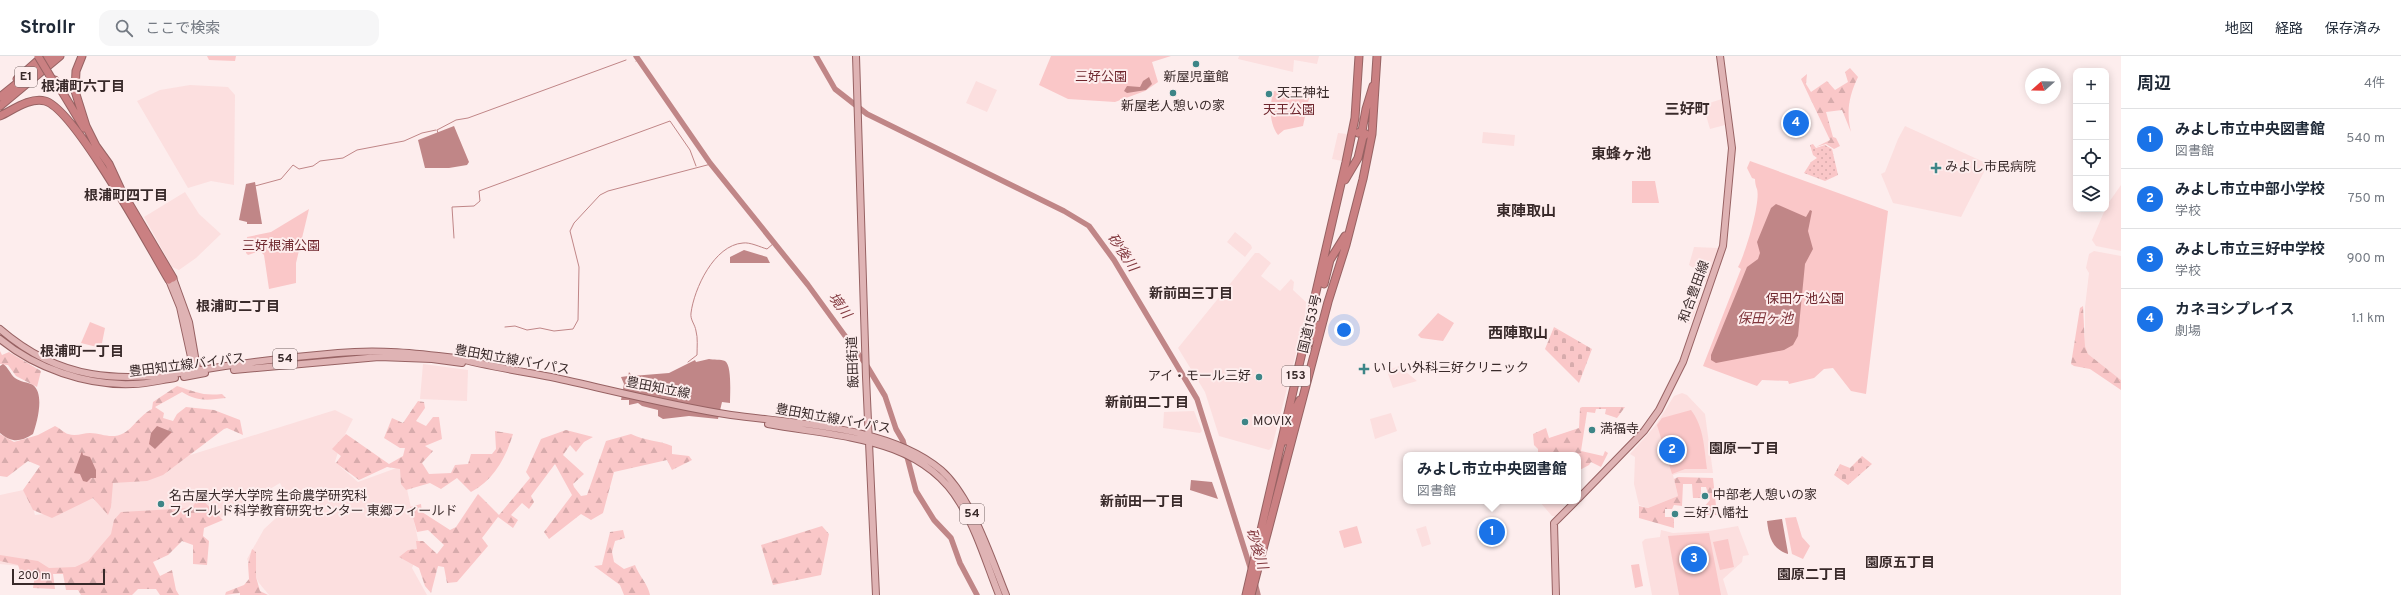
<!DOCTYPE html>
<html lang="ja">
<meta charset="utf-8">
<style>
body{margin:0;font-family:Overpass,"Noto Sans JP",sans-serif;background:#f6f6f7;color:#1f2937}
.controls{position:absolute;right:12px;top:12px;display:grid;overflow:hidden;border-radius:8px;box-shadow:0 2px 10px #0003}
.controls button{width:36px;height:36px;display:grid;place-items:center;padding:0;border:0;border-bottom:1px solid #e0e1e3;background:#fff;color:#1f2937;font:20px sans-serif}
.compass{position:absolute;left:2025px;top:12px;width:36px;height:36px;border-radius:50%;background:#fff;box-shadow:0 2px 10px #0003;rotate:250deg}
.scale{position:absolute;left:12px;bottom:10px;width:93px;box-sizing:border-box;padding-left:4px;border:2px solid #392a2a;border-top:0;font-size:11px;line-height:14px;white-space:nowrap;color:#392a2a;-webkit-text-stroke:3px #fdeded;paint-order:stroke}
.you{position:absolute;left:1344px;top:274px;width:14px;height:14px;margin:-10px;border:3px solid #fff;border-radius:50%;background:#1a73e8;box-shadow:0 0 0 6px #1a73e833}
.badge{display:grid;place-items:center;width:26px;height:26px;border-radius:50%;background:#1a73e8;color:#fff;font-size:13px;font-weight:700}
.pin{position:absolute;translate:-50% -50%;border:2px solid #fff;box-shadow:0 1px 4px #0006}
.popup{position:absolute;left:1403px;top:396px;width:178px;height:52px;box-sizing:border-box;display:grid;place-content:center;border-radius:8px;background:#fff;filter:drop-shadow(0 1px 3px #0005);font-size:13px;white-space:nowrap;color:#747a83}
.popup b{font-size:15px;color:#1f2937}
.popup::after{content:'';position:absolute;left:50%;top:100%;margin-left:-8px;border:8px solid transparent;border-top-color:#fff}
.list{margin:0;padding:0;list-style:none}
h2{display:flex;justify-content:space-between;align-items:center;height:52px;margin:0;padding:0 16px;font-size:17px}
h2 small{font-size:13px;font-weight:400;color:#747a83}
.list li{display:grid;grid-template-columns:26px 1fr auto;gap:12px;align-items:center;box-sizing:border-box;height:60px;padding:0 16px;border-top:1px solid #e0e1e3}
.list b{display:block;font-size:15px;white-space:nowrap}
.list p{margin:0;font-size:13px;white-space:nowrap;color:#747a83}
.list em{font-size:13px;font-style:normal;color:#747a83}
.icon{flex:none;width:22px;height:22px;fill:none;stroke:currentColor;stroke-width:2;stroke-linecap:round;stroke-linejoin:round}
.map{position:relative;flex:none;width:2121px;height:539px;overflow:hidden}
header{display:flex;align-items:center;gap:24px;box-sizing:border-box;height:56px;padding:0 20px;background:#fff;border-bottom:1px solid #e0e1e3}
header strong{font-size:19px}
nav{display:flex;gap:22px;margin-inline-start:auto;font-size:14px}
.search{width:280px;height:36px;background:#f6f6f7;display:flex;align-items:center;gap:10px;box-sizing:border-box;padding:0 14px;border-radius:12px;color:#747a83;font-size:15px}
main{display:flex}
aside{flex:1;background:#fff}
.map>svg:first-child{display:block}
.built{fill:#fcdfdf}
.grass{fill:url(#grass-dots)}
.forest{fill:url(#forest-firs)}
.cemetery{fill:url(#cemetery-stones)}
.park{fill:#fac7c8}
.water{fill:#c08687}
.lines{fill:none;stroke-linecap:round;stroke-linejoin:round}
.stream{stroke:#c08687;stroke-width:1}
.river{stroke:#c08687;stroke-width:5.5}
.major-casing{stroke:#976263;stroke-width:8}
.highway-casing{stroke:#976263;stroke-width:9}
.major{stroke:#dfb3b4;stroke-width:6}
.highway{stroke:#ca8082;stroke-width:7}
.highway-bridge-casing{stroke:#976263;stroke-width:9;stroke-linecap:butt}
.highway-bridge{stroke:#ca8082;stroke-width:7}
.poi-dot{fill:#3d8587;stroke:#fdeded;stroke-width:1.5}
.labels{text-anchor:middle;dominant-baseline:central;stroke-width:4;stroke-linejoin:round;paint-order:stroke}
.shield{fill:#fdeded;stroke:#746464;stroke-width:1}
.shield-label{font-size:12px;font-weight:bold;fill:#392a2a}
.park-label{font-size:13px;fill:#6e262d;stroke:#fdeded}
.poi-label{font-size:13px;fill:#392a2a;stroke:#fdeded;text-anchor:start}
.street-label{font-size:13px;fill:#392a2a;stroke:#fdeded}
.neighbourhood-label{font-size:14px;font-weight:bold;fill:#392a2a;stroke:#fdeded}
.water-label{font-size:14px;font-style:italic;fill:#81373d;stroke:#fdeded}
.quarter-label{font-size:15px;font-weight:bold;fill:#392a2a;stroke:#fdeded}
</style>
<header>
<strong>Strollr</strong>
<div class="search"><svg class="icon" aria-label="search" viewBox="0 0 24 24"><circle cx="10" cy="10" r="6"/><path d="M15 15l6 6"/></svg>ここで検索</div>
<nav><a>地図</a><a>経路</a><a>保存済み</a></nav>
</header>
<main>
<div class="map">
<svg width="2121" height="539" viewBox="0 0 2121 539">
<defs>
<pattern id="grass-dots" width="8" height="8" patternUnits="userSpaceOnUse"><rect width="8" height="8" fill="#fac7c8"/><path d="M2 2h.1M6 6h.1" fill="none" stroke="#d7abac" stroke-width="1.8" stroke-linecap="round"/></pattern>
<pattern id="forest-firs" width="22" height="20" patternUnits="userSpaceOnUse"><rect width="22" height="20" fill="#fac7c8"/><path d="M5 1l3.5 6h-7zM16 11l3.5 6h-7z" fill="#d7abac"/></pattern>
<pattern id="cemetery-stones" width="16" height="16" patternUnits="userSpaceOnUse"><rect width="16" height="16" fill="#fac7c8"/><path d="M2 7V4a2 2 0 0 1 4 0v3zM10 15v-3a2 2 0 0 1 4 0v3z" fill="#d7abac"/></pattern>
</defs>
<rect width="100%" height="100%" fill="#fdeded"/>
<!-- built -->
<path class="built" d="M1239,0h80l-2,8 -23,-4 -1,12 -55,-13z
M976,25l21,9 -10,22 -21,-9z
M190,29l38,2 7,8 -1,90 -23,-4 -23,7 -51,-87 23,-11z
M1722,43l3,26 -15,4 -7,-24z
M1905,70l83,38 -27,53 -68,-14 -12,-29 4,-2 13,-33z
M1483,76l32,3 -1,11 -32,-3z
M1338,77l9,1 1,3 -6,24 -10,-2z
M2121,129v66l-25,-5 -4,-6 15,-35z
M185,136l14,22 22,20 -25,24 -17,12 -7,-3 -28,-50z
M1235,176l16,13 1,3 -7,9 -18,-15z
M1694,191l24,1 -12,34 -14,-3 3,-10 -6,-4z
M2094,195l27,5v124l-33,-26 -3,-8v-39l4,-34 -3,-5 3,-14z
M1255,197h4l12,10 -10,13 19,15 11,-12 3,3 -1,8 13,12 -1,16 -33,129 -3,3 -50,-14 -14,-44 -27,-44z
M1689,241l11,3 -10,24 -11,-4 4,-10 3,1z
M423,308l45,6 -1,31 -47,-2z
M1399,310l18,15 -24,7 -6,-17z
M1682,337l5,2 18,19 8,59h-34l-6,2 5,21 -30,12 -9,-3 -5,-21 1,-27 -5,-3 25,-28 19,-30z
M335,354l18,9 -12,23 -6,20 23,20 44,-16 18,83 -8,19 15,27h-158l-10,-12 -12,-24 17,-30 12,-11 17,-8 -13,-27 -57,34 -154,54 -69,-7v-69l28,-6 7,26 19,-2 55,-22 4,-12z
M1194,355l8,20 -2,2 -37,-5 1,-16z
M1391,357l6,18 -22,8 -5,-20z
M1539,445h18l8,5 -10,10h-3z
M1426,470l5,18 -9,3 -6,-18z
M1738,470l11,29 -6,1 -1,6 -19,17 5,16h-76l-10,-53 3,-3 15,-2 1,-7 12,3 36,-2z"/>
<!-- grass -->
<path class="grass" d="M1813,88l3,4 9,-3 7,4 6,26 -13,6 -21,-8 7,-11 6,-4 -4,-3 -3,-10z"/>
<!-- forest -->
<path class="forest" d="M1850,12l8,9c-9,19 -12,34 -7,55l-9,-22 -16,2 7,25 3,1 4,8 -6,3 -8,-5 -10,3 14,-7 -29,-61 6,-5 -1,10 5,8 16,-11 8,9 13,-8 -3,-10z
M2083,250l2,40 3,8 33,26v10l-31,-21 -16,-3 -3,-2 9,-56z
M0,295l2,4 7,-3 32,19 -4,16 -21,-11 -8,-11 -8,-1z
M177,330c19,6 25,10 45,8l4,4c-18,2 -28,4 -44,-6l-27,15 9,6 -1,5 10,3 4,-7 9,-7 28,3 26,10 3,15 -16,-7 -3,1 -61,46 -16,6 -34,2 -2,24 -3,8 -15,-17 -41,20 -19,-8 -10,-20 17,-24 -12,-5 -21,16 -7,-1v-42l14,8 24,-7 17,-9c5,2 9,7 13,8 8,3 15,-1 22,-1 12,0 21,7 34,0 8,-4 16,-18 28,-24l1,-7z
M418,345l6,1 1,6 -9,13 10,5 7,-9h6l3,22 -17,7 8,5 -11,12 7,11 22,-1 4,-8 13,-1 3,-10h21l4,-5 -1,-18 18,3c-7,23 -19,46 -42,58l-14,-14 -16,11 -11,-6 -24,7 -5,-6 -1,-15 -13,-2 -28,13 -23,-17 5,-7 -9,-7 14,-15 43,30 14,-8 2,-8h-5l-16,-10 8,-20 11,5z
M1582,351h43l-8,11 -12,-4 1,-5h-10l-1,4 -8,-1 -6,39 22,5 2,-5 3,2 -7,14 -10,-5 -2,3 -11,6v-16h-40v-6l-4,-4 -1,-11 13,-6 3,10 30,-10 1,-20z
M566,374l27,7 -9,5 -8,10 -6,-7 -7,10 21,19 -11,10 1,3 7,9 6,-1 19,-54 25,-7c14,7 27,6 41,12v8l17,2 3,4 -20,10 -5,-10 -53,12 -11,41 -12,7 -10,-6 -32,25 -5,-7 28,-37 -17,-31 -24,32 3,6 -5,7 -7,-6 -11,12 7,5 -5,8 -15,-11 -16,21 6,8 -31,36 -10,1 -3,-16 -6,-1 -7,27 -6,-7 -6,-18 -20,-11 9,-7 9,-1 -1,-8h7l14,13 7,-9 -16,-15 -11,2 -7,-25 11,-3 1,8 28,18 6,-3 22,-33 21,21 31,-37 -4,-6 15,-33z
M1678,421l35,1 4,37h-12l-1,-8 6,-7 -4,-13h-5v11h-8l-1,-14h-9l-1,22 -8,-1 -2,4h-7v8h9v11l-35,-10v-12l9,2 30,-12 -4,-17z
M199,441l24,23 -19,8 -1,8 6,5 -2,24 -14,-1v-19l-11,-4 -14,14 -15,7 7,14 12,-6 4,20 3,5h-19l-4,-6h-18l-6,6h-51l-3,-5h-12l-3,-16h-10l2,15 -22,-1 2,-13 -14,-1 -3,-9 -18,-4v-6l38,6 11,7 26,-1 13,-6 23,-27 3,-14 7,-8 71,-4z
M822,470l7,8 -8,41 -48,10 -12,-40z
M623,474l2,8 -10,3 -3,11 2,10 10,7 11,-4c4,11 13,19 15,30h-26l-4,-10 -26,-19 8,-1 8,-33z
M252,493l4,3v25l4,14 8,4h-28v-2l-15,2 1,-3 18,-7 5,-6 -1,-15z"/>
<!-- cemetery -->
<path class="cemetery" d="M1554,271l38,22 -13,34 -34,-34z
M1862,400l10,8 -24,21 -14,-10 6,-11 10,4z"/>
<!-- park -->
<path class="park" d="M207,0h29l-1,5 -26,-1z
M1051,0h120l-19,6 6,20 -13,9 -30,11 -47,-3 -29,-14z
M1274,35l35,7 -6,28 -19,4 -6,5c-9,-12 -9,-31 -4,-44z
M1750,105l138,50 -22,183 -15,-3 -18,-23 -9,1 -10,9 -25,6 -1,-3 -26,-1 -5,6 -54,-20 38,-97 -3,-2c7,-12 23,-65 19,-78 -1,-2 -2,-6 -2,-10l-3,-1 -5,-10z
M1632,125h23l4,22h-27z
M309,153l-13,54v20l-27,6 -5,-34 -4,-4 -12,4 -2,-2 1,-16 24,-5z
M1438,257l16,10 -11,18 -22,-3 -3,-3z
M90,266l15,6 -4,20 -20,-5z
M1691,354c13,17 13,38 16,59h-22l-13,5 -15,-49 5,-7z
M1796,461l6,20 8,9 -7,13 -11,-5 -7,-36z
M1357,470l5,17 -18,5 -5,-17z
M1709,477l12,62h-42l-11,-59z
M1728,483l6,28 -14,3 -7,-28z
M1639,508l4,22 -8,2 -4,-23z"/>
<!-- water -->
<path class="water" d="M1149,21l3,7 -6,6 -19,3 -3,-2 3,-5 13,1 3,-6z
M454,70l15,36 -2,3 -18,3h-24l-7,-28z
M255,126l7,42h-15v-2l-8,-2 7,-36z
M1776,148l30,13 4,-7 2,1 -4,20 5,18 -8,15 -7,72 -5,9 -9,5 -68,13 -5,-3v-5l36,-88 11,-8 2,-6 -3,-11 14,-34z
M744,194l23,7 3,6h-40v-6z
M709,303c4,1 12,0 16,2 7,4 5,33 5,42l-8,-1 -4,17 -29,-3 -26,3 -5,-3v-6l-16,-4 -4,-3 -9,2v-5h-8l3,-16 -3,-7 7,-1 1,-4 3,4 37,-3 26,-13 1,2z
M3,308c6,4 7,10 12,14 5,4 13,4 18,7 12,9 4,38 0,49 -13,8 -21,9 -33,-1v-67z
M157,370l15,6 -17,17 -6,-5 2,-11z
M82,395l1,4 7,2 6,13v8h-5l-4,4 -4,-1 -3,-7 -6,-1z
M1191,424l21,2 6,17 -28,-9z
M1782,463l6,34v1c-16,-5 -19,-17 -21,-33z"/>
<g class="lines">
<!-- stream -->
<path class="stream" d="M636,5l3,-2
M438,77l-1,-3 19,-10 12,-2 158,-58
M255,130l26,-7 12,-14 6,4 14,-3 7,-5 23,-3 14,-8 47,-9 18,-8 14,-3
M454,182l-2,-31 22,-1 6,-5 -1,-10 191,-70 20,29 6,16
M505,271l10,-1 12,4 13,-2 14,3 19,-2 5,-9 1,-53 -9,-36 4,-8 26,-28 8,-4 103,-27
M688,306l9,-7c0,-8 1,-17 -1,-24 -1,-7 -6,-11 -5,-18 3,-24 23,-68 52,-70 7,-1 17,4 24,6l7,-6"/>
<!-- river -->
<path class="river" d="M636,0l74,107 98,122 59,81 18,30 11,33 7,12 13,50 18,29 17,18 9,25 17,32
M816,0l19,33 32,25 197,97 25,15 25,34 83,139 54,171
M1255,527l3,12"/>
<defs>
<path id="major" d="M856,0l10,321 10,218
M173,222l16,44 9,52
M169,224l11,27 11,50
M0,273c60,52 119,54 194,42 47,-8 96,-14 144,-18 40,-4 78,0 118,5 31,8 63,13 95,19 60,13 120,29 180,38 66,9 158,11 210,55 30,26 50,88 65,125
M0,283c35,29 87,47 133,45 14,0 28,-4 42,-6
M234,314l145,-13 53,2 30,4
M184,321l21,-4
M768,368c68,13 153,12 192,79 17,28 27,62 39,92
M1578,443l66,-68 15,-21 24,-48 40,-116 9,-98 -12,-92
M1556,539l-2,-72 22,-22"/>
<path id="highway" d="M82,0l-6,15 -1,20 11,35 10,20 13,18 12,26 52,88
M17,23l26,-23
M55,24l29,48
M0,41l51,-41
M0,50l60,-50
M0,60c13,-6 30,-19 45,-15 30,8 105,147 124,179
M1358,77l4,-2 4,-22 7,-23
M1345,124l13,-22 5,-21 3,-3
M1324,228l6,-24 15,-24
M1305,293l14,-24
M1285,385l7,-26 8,-15
M1246,539l100,-433 9,-44 4,-62
M1251,539l77,-293 18,-57 17,-66 9,-45 5,-78"/>
</defs>
<!-- major casing -->
<use href="#major" class="major-casing"/>
<!-- highway casing -->
<use href="#highway" class="highway-casing"/>
<!-- major -->
<use href="#major" class="major"/>
<!-- highway -->
<use href="#highway" class="highway"/>
<defs>
<path id="highway-bridge" d="M38,0l15,25"/>
</defs>
<!-- highway-bridge casing -->
<use href="#highway-bridge" class="highway-bridge-casing"/>
<!-- highway-bridge -->
<use href="#highway-bridge" class="highway-bridge"/>
</g>
<!-- markers -->
<g class="poi-dot">
<circle cx="1196" cy="8" r="4"/>
<circle cx="1173" cy="37" r="4"/>
<circle cx="1269" cy="38" r="4"/>
<path d="M1934 106h4v4h4v4h-4v4h-4v-4h-4v-4h4z"/>
<path d="M1362 307h4v4h4v4h-4v4h-4v-4h-4v-4h4z"/>
<circle cx="1259" cy="321" r="4"/>
<circle cx="1245" cy="366" r="4"/>
<circle cx="1592" cy="374" r="4"/>
<circle cx="1705" cy="440" r="4"/>
<circle cx="161" cy="448" r="4"/>
<circle cx="1675" cy="458" r="4"/>
</g>
<g class="labels">
<!-- shield labels -->
<g class="shield">
<rect x="15" y="11" width="22" height="20" rx="3"/>
<rect x="273" y="293" width="24" height="20" rx="3"/>
<rect x="1282" y="310" width="28" height="20" rx="3"/>
<rect x="960" y="448" width="24" height="20" rx="3"/>
</g>
<g class="shield-label">
<text x="26" y="21">E1</text>
<text x="285" y="303">54</text>
<text x="1296" y="320">153</text>
<text x="972" y="458">54</text>
</g>
<!-- park labels -->
<g class="park-label">
<text x="1101" y="22">三好公園</text>
<text x="1289" y="55">天王公園</text>
<text x="281" y="191">三好根浦公園</text>
<text x="1805" y="244">保田ケ池公園</text>
</g>
<!-- poi labels -->
<g class="poi-label">
<text x="1196" y="22" text-anchor="middle">新屋児童館</text>
<text x="1277" y="38">天王神社</text>
<text x="1173" y="51" text-anchor="middle">新屋老人憩いの家</text>
<text x="1945" y="112">みよし市民病院</text>
<text x="1373" y="313">いしい外科三好クリニック</text>
<text x="1251" y="321" text-anchor="end">アイ・モール三好</text>
<text x="1253" y="366">MOVIX</text>
<text x="1600" y="374">満福寺</text>
<text x="1713" y="440">中部老人憩いの家</text>
<text x="169" y="441">名古屋大学大学院 生命農学研究科<tspan x="169" dy="15">フィールド科学教育研究センター 東郷フィールド</tspan></text>
<text x="1683" y="458">三好八幡社</text>
</g>
<!-- street labels -->
<g class="street-label">
<text transform="translate(1695 236) rotate(-70)">和合豊田線</text>
<text transform="translate(1311 268) rotate(-76)">国道153号</text>
<text transform="translate(512 305) rotate(10)">豊田知立線バイパス</text>
<text transform="translate(854 306) rotate(-92)">飯田街道</text>
<text transform="translate(187 310) rotate(-7)">豊田知立線バイパス</text>
<text transform="translate(658 333) rotate(11)">豊田知立線</text>
<text transform="translate(833 364) rotate(10)">豊田知立線バイパス</text>
</g>
<!-- neighbourhood labels -->
<g class="neighbourhood-label">
<text x="83" y="31">根浦町六丁目</text>
<text x="126" y="140">根浦町四丁目</text>
<text x="1191" y="238">新前田三丁目</text>
<text x="238" y="251">根浦町二丁目</text>
<text x="82" y="296">根浦町一丁目</text>
<text x="1147" y="347">新前田二丁目</text>
<text x="1744" y="393">園原一丁目</text>
<text x="1142" y="446">新前田一丁目</text>
<text x="1900" y="507">園原五丁目</text>
<text x="1812" y="519">園原二丁目</text>
</g>
<!-- water labels -->
<g class="water-label">
<text transform="translate(1122 197) rotate(56)">砂後川</text>
<text transform="translate(839 250) rotate(54)">境川</text>
<text x="1765" y="263">保田ヶ池</text>
<text transform="translate(1256 493) rotate(73)">砂後川</text>
</g>
<!-- quarter labels -->
<g class="quarter-label">
<text x="1687" y="54">三好町</text>
<text x="1621" y="99">東蜂ヶ池</text>
<text x="1526" y="156">東陣取山</text>
<text x="1518" y="278">西陣取山</text>
</g>
</g>
</svg>
<div class="controls">
<button>+</button>
<button>−</button>
<button><svg class="icon" aria-label="locate" viewBox="0 0 24 24"><circle cx="12" cy="12" r="6"/><path d="M12 2v4M12 18v4M2 12h4M18 12h4"/></svg></button>
<button><svg class="icon" aria-label="layers" viewBox="0 0 24 24"><path d="M12 4l9 5-9 5-9-5zM3 14l9 5 9-5"/></svg></button>
</div>
<svg class="compass" viewBox="-18 -18 36 36"><path d="M0-13l5 13h-10z" fill="#e53935"/><path d="M0 13l5-13h-10z" fill="#747a83"/></svg>
<div class="scale">200 m</div>
<div class="you"></div>
<div class="pin badge" style="left:1492px;top:476px">1</div>
<div class="popup"><b>みよし市立中央図書館</b>図書館</div>
<div class="pin badge" style="left:1672px;top:394px">2</div>
<div class="pin badge" style="left:1694px;top:503px">3</div>
<div class="pin badge" style="left:1796px;top:67px">4</div>
</div>
<aside>
<h2>周辺<small>4件</small></h2>
<ul class="list">
<li><span class="badge">1</span><div><b>みよし市立中央図書館</b><p>図書館</p></div><em>540 m</em></li>
<li><span class="badge">2</span><div><b>みよし市立中部小学校</b><p>学校</p></div><em>750 m</em></li>
<li><span class="badge">3</span><div><b>みよし市立三好中学校</b><p>学校</p></div><em>900 m</em></li>
<li><span class="badge">4</span><div><b>カネヨシプレイス</b><p>劇場</p></div><em>1.1 km</em></li>
</ul>
</aside>
</main>
